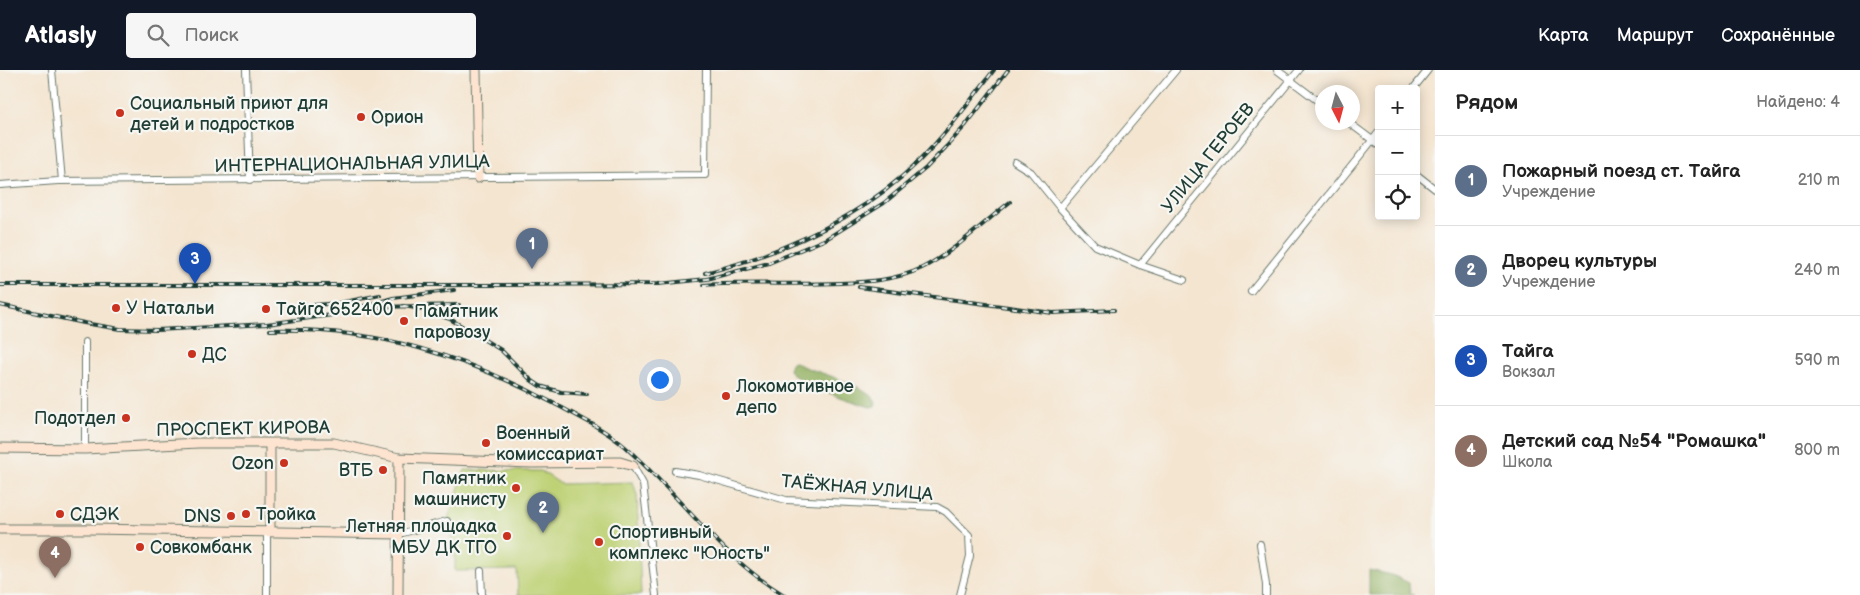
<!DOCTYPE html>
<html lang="ru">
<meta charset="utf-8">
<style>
body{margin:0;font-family:"Balsamiq Sans",sans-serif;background:#f6f6f6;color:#222}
.controls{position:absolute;right:15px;top:15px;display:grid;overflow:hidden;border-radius:5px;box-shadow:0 2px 12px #0003}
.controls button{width:45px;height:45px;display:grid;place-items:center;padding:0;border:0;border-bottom:1px solid #e0e0e0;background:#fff;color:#222;font:25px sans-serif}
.compass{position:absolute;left:1315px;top:15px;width:45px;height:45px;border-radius:50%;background:#fff;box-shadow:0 2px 12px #0003;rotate:174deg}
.you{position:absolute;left:659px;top:309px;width:18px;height:18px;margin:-12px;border:4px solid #fff;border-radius:50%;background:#1a73e8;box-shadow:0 0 0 8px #1a73e833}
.badge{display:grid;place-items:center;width:32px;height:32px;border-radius:50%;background:#111827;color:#fff;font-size:16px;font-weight:700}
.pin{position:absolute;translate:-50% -41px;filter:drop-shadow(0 1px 2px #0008)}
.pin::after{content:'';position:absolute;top:26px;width:18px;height:15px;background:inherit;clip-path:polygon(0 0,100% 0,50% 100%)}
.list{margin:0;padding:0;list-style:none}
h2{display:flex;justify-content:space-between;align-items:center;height:65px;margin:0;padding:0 20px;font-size:21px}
h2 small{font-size:16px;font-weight:400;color:#767676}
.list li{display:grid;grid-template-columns:32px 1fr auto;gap:15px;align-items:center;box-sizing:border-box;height:90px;padding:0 20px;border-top:1px solid #e0e0e0}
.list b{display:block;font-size:19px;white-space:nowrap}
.list p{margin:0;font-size:16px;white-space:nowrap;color:#767676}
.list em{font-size:16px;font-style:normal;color:#767676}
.icon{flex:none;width:28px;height:28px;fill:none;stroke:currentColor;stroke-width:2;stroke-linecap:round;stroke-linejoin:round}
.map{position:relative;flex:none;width:1435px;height:525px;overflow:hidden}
header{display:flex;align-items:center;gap:30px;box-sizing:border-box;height:70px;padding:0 25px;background:#111827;color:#fff}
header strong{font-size:24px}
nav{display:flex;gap:28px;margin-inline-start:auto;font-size:18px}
.search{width:350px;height:45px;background:#f6f6f6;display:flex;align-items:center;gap:12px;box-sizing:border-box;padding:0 18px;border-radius:5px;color:#767676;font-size:19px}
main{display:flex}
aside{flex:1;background:#fff}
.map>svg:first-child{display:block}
.green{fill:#bed174;stroke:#6e8754}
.forest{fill:#96b366;stroke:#5a784d}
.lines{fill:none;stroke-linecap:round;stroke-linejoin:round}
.street-casing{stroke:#6a786b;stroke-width:8}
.secondary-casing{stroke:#6a786b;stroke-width:11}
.street{stroke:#fff;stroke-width:6}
.secondary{stroke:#fde4d0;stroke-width:9}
.rail-casing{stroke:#1f3d34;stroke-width:4}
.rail{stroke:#f6f6f2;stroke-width:2;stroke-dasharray:5.5;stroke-linecap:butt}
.poi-dot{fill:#c8321e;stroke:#f6f6f2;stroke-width:2}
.labels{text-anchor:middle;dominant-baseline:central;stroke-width:4.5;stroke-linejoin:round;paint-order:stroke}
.poi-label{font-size:18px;fill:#1f3d34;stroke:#f6f6f2;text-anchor:start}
.street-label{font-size:18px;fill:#1f3d34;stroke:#f6f6f2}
</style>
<header>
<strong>Atlasly</strong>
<div class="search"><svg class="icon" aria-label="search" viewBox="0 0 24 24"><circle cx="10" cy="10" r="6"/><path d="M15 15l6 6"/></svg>Поиск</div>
<nav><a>Карта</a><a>Маршрут</a><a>Сохранённые</a></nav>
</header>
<main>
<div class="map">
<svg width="1435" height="525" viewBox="0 0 1435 525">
<rect width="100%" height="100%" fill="#f6f6f2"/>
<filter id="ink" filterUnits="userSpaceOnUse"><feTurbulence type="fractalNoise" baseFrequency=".02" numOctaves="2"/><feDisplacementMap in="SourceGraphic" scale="10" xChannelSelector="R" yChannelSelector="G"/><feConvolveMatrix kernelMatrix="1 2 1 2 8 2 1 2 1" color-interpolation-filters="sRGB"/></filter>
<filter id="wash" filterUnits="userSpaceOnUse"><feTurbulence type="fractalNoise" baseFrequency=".0096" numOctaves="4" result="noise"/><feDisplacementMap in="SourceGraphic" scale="20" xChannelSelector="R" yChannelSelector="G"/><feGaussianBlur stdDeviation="1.12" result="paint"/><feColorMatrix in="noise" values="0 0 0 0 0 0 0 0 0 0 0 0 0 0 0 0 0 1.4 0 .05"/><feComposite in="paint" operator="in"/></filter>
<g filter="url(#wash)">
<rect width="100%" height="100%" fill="#f4e5d0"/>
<!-- green -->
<path class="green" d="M465,400l76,1 20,13 72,-2 4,13 4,100h-123l-1,-25 -62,1v-18l-8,-32z"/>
<!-- forest -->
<path class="forest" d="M795,292l7,4c17,7 68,20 74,36l-1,4 -5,1c-20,-7 -70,-21 -81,-37l2,-7z
M1369,500l23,5 17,8 1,11 4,1h-45z"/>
</g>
<g filter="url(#ink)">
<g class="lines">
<defs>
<path id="street" d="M52,0l10,111
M246,0l4,110
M1277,0l45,34
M1413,19l15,-19
M1348,52l31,23
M1015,92l16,10 29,36 35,38 45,19 44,15
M1416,104l19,15
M0,115l58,-4 647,-6 1,-105
M1060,138l116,-138
M1140,195l159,-195
M1251,221l128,-159
M85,379v-107
M633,396l10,18 13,111
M675,401l24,4 87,25 151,7 9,5 23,23 1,21 -10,39
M399,464l48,-13
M1260,474l6,41v10
M481,501l1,24
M267,525v-63"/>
<path id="secondary" d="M476,0l2,108
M270,373v89
M0,378l85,1 113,-6h136l65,15 133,5 88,-1 13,4
M0,459h89l310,5
M398,525l1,-137"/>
</defs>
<!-- street casing -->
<use href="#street" class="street-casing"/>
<!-- secondary casing -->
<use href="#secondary" class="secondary-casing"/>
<!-- street -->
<use href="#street" class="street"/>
<!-- secondary -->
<use href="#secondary" class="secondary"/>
<defs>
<path id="rail" d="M705,203c77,-20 156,-55 214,-112 28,-28 51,-60 75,-91
M0,215h505l153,-1 49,-5 62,-16 57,-24 58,-36 42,-35 20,-21 19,-21 43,-56
M704,215c46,-3 91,0 136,-2 28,-1 57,-3 82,-15 32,-16 60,-44 88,-66
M859,217l194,26 61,-3
M0,235l84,18 36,6 37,1 110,-6 65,-9 61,-17 61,-8
M303,236l36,-3 41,-8
M403,236l19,3 28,10 51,31 30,30 9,6 21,6 26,2
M379,237l80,-2
M270,260c104,-3 192,25 283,73 24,13 50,25 71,43 55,48 96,111 160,149"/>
</defs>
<!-- rail casing -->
<use href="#rail" class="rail-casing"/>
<!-- rail -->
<use href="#rail" class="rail"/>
</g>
</g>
<!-- markers -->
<g class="poi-dot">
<circle cx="120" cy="43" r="5"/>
<circle cx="361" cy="47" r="5"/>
<circle cx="116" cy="238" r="5"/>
<circle cx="266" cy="239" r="5"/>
<circle cx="404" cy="251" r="5"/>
<circle cx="192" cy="284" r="5"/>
<circle cx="726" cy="326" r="5"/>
<circle cx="126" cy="348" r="5"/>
<circle cx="486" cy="373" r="5"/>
<circle cx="284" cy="393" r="5"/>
<circle cx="383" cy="400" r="5"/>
<circle cx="516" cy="418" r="5"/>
<circle cx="60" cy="444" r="5"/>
<circle cx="246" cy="444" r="5"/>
<circle cx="231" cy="446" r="5"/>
<circle cx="507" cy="466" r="5"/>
<circle cx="599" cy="472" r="5"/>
<circle cx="140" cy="477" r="5"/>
</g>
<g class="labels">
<!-- poi labels -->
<g class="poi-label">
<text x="130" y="33">Социальный приют для<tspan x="130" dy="21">детей и подростков</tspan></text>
<text x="371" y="47">Орион</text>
<text x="126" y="238">У Натальи</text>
<text x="276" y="239">Тайга 652400</text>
<text x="414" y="241">Памятник<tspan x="414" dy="21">паровозу</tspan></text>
<text x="202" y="284">ДС</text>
<text x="736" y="316">Локомотивное<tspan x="736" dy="21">депо</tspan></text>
<text x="116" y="348" text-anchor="end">Подотдел</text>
<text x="496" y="363">Военный<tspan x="496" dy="21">комиссариат</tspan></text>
<text x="274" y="393" text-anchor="end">Ozon</text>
<text x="373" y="400" text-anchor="end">ВТБ</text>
<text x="506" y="408" text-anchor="end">Памятник<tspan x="506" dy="21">машинисту</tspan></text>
<text x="70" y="444">СДЭК</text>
<text x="256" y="444">Тройка</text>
<text x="221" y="446" text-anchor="end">DNS</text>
<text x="497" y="456" text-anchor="end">Летняя площадка<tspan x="497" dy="21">МБУ ДК ТГО</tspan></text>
<text x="609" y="462">Спортивный<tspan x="609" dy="21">комплекс "Юность"</tspan></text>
<text x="150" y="477">Совкомбанк</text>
</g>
<!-- street labels -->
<g class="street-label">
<text transform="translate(1208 88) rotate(-51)">УЛИЦА ГЕРОЕВ</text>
<text transform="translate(352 94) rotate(-1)">ИНТЕРНАЦИОНАЛЬНАЯ УЛИЦА</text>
<text transform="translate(243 359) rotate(-1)">ПРОСПЕКТ КИРОВА</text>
<text transform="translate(857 418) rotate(5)">ТАЁЖНАЯ УЛИЦА</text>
</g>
</g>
</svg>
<div class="controls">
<button>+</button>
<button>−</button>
<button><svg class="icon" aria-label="locate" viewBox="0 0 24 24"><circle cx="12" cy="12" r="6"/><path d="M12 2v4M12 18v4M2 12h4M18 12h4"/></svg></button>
</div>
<svg class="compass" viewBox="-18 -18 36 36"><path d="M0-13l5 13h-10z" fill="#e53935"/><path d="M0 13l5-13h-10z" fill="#767676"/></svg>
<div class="you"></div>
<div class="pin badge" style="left:532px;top:199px;background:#5c6f8a">1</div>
<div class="pin badge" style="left:543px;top:463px;background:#5c6f8a">2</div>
<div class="pin badge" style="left:195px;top:214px;background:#1a4fb4">3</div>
<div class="pin badge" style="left:55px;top:508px;background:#8d6e63">4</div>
</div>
<aside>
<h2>Рядом<small>Найдено: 4</small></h2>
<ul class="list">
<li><span class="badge" style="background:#5c6f8a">1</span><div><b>Пожарный поезд ст. Тайга</b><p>Учреждение</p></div><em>210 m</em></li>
<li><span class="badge" style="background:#5c6f8a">2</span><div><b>Дворец культуры</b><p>Учреждение</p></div><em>240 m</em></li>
<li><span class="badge" style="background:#1a4fb4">3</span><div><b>Тайга</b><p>Вокзал</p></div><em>590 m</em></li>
<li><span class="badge" style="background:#8d6e63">4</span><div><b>Детский сад №54 &quot;Ромашка&quot;</b><p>Школа</p></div><em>800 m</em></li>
</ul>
</aside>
</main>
